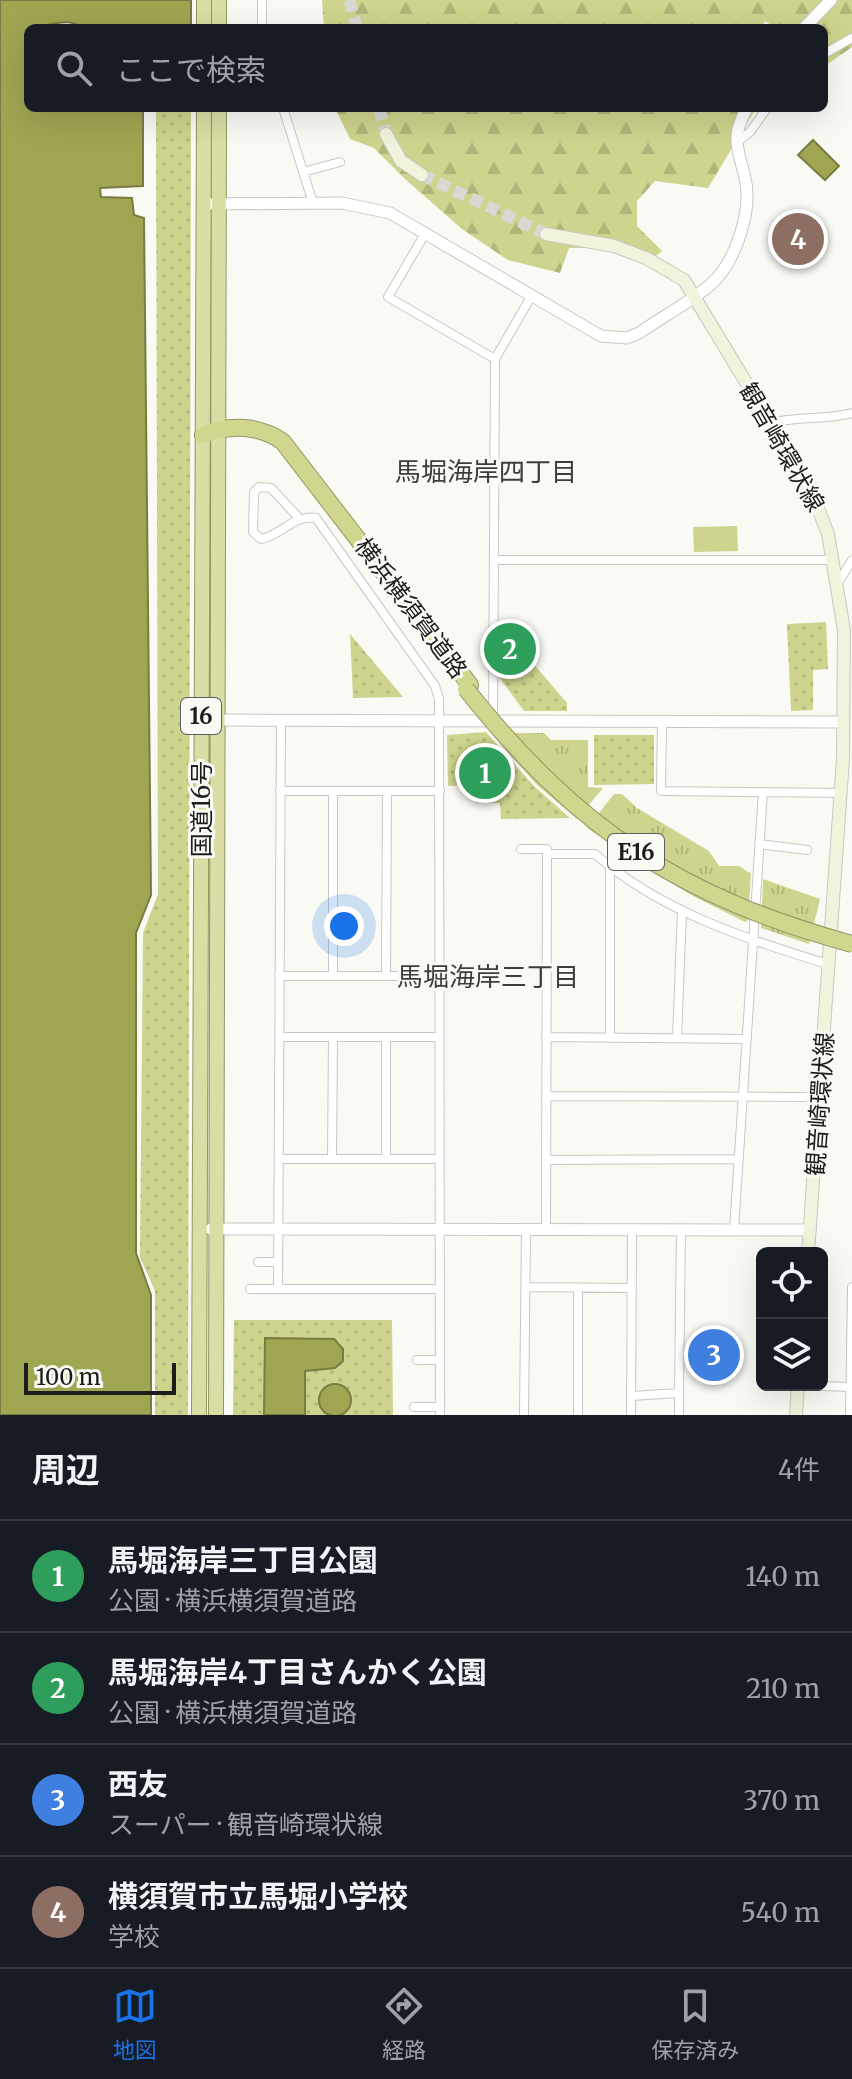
<!DOCTYPE html>
<html lang="ja">
<meta charset="utf-8">
<style>
body{margin:0;font-family:Merriweather,"Noto Sans JP",serif;background:#242831;color:#f1f3f6}
.controls{position:absolute;right:24px;bottom:24px;display:grid;overflow:hidden;border-radius:12px;box-shadow:0 8px 32px #0002}
.controls button{width:72px;height:72px;display:grid;place-items:center;padding:0;border:0;border-bottom:2px solid #363941;background:#171b24;color:#f1f3f6;font:40px sans-serif}
.scale{position:absolute;left:24px;bottom:20px;width:152px;box-sizing:border-box;padding-left:8px;border:4px solid #1c1c1a;border-top:0;font-size:22px;line-height:28px;white-space:nowrap;color:#1c1c1a;-webkit-text-stroke:6px #f9faf4;paint-order:stroke}
.you{position:absolute;left:344px;top:926px;width:28px;height:28px;margin:-20px;border:6px solid #fff;border-radius:50%;background:#1a73e8;box-shadow:0 0 0 12px #1a73e833}
.badge{display:grid;place-items:center;width:52px;height:52px;border-radius:50%;background:#1a73e8;color:#fff;font-size:26px;font-weight:700}
.pin{position:absolute;translate:-50% -50%;border:4px solid #fff;box-shadow:0 2px 8px #0006}
.list{margin:0;padding:0;list-style:none}
h2{display:flex;justify-content:space-between;align-items:center;height:104px;margin:0;padding:0 32px;font-size:34px}
h2 small{font-size:26px;font-weight:400;color:#9ea1a6}
.list li{display:grid;grid-template-columns:52px 1fr auto;gap:24px;align-items:center;box-sizing:border-box;height:112px;padding:0 32px;border-top:2px solid #363941}
.list b{display:block;font-size:30px;white-space:nowrap}
.list p{margin:0;font-size:26px;white-space:nowrap;color:#9ea1a6}
.list em{font-size:26px;font-style:normal;color:#9ea1a6}
.icon{flex:none;width:44px;height:44px;fill:none;stroke:currentColor;stroke-width:2;stroke-linecap:round;stroke-linejoin:round}
.map{position:relative;flex:none;width:852px;height:1415px;overflow:hidden}
.search{position:absolute;background:#171b24;box-shadow:0 8px 32px #0002;left:24px;right:24px;top:24px;height:88px;display:flex;align-items:center;gap:20px;box-sizing:border-box;padding:0 28px;border-radius:12px;color:#9ea1a6;font-size:30px}
.sheet{height:552px;background:#171b24}
nav{display:flex;justify-content:space-around;align-items:center;box-sizing:border-box;height:112px;border-top:2px solid #363941;background:#171b24;font-size:22px;color:#9ea1a6}
nav a{display:grid;justify-items:center;gap:4px}
nav .on{color:#1a73e8}
.map>svg:first-child{display:block}
.grass{fill:url(#grass-tufts)}
.forest{fill:url(#forest-firs)}
.park{fill:url(#park-dots)}
.pitch{fill:#ced38d}
.water{fill:#a0a552;stroke:#787c41;stroke-width:2}
.lines{fill:none;stroke-linecap:round;stroke-linejoin:round}
.secondary-tunnel{stroke:#d8d9d3;stroke-width:12;stroke-dasharray:12 6;stroke-linecap:butt}
.minor-casing{stroke:#c7c8c3;stroke-width:10}
.tertiary-casing{stroke:#c7c8c3;stroke-width:13}
.secondary-casing{stroke:#c7c8c3;stroke-width:14}
.trunk-casing{stroke:#929565;stroke-width:16}
.motorway-casing{stroke:#929565;stroke-width:18}
.minor{stroke:#fff;stroke-width:8}
.tertiary{stroke:#fff;stroke-width:11}
.secondary{stroke:#f1f3dd;stroke-width:12}
.trunk{stroke:#dadea4;stroke-width:14}
.motorway{stroke:#d1d68e;stroke-width:16}
.motorway-bridge-casing{stroke:#929565;stroke-width:18;stroke-linecap:butt}
.motorway-bridge{stroke:#d1d68e;stroke-width:16}
.labels{text-anchor:middle;dominant-baseline:central;stroke-width:6;stroke-linejoin:round;paint-order:stroke}
.shield{fill:#f9faf4;stroke:#5e5f5b;stroke-width:2}
.shield-label{font-size:22px;font-weight:bold;fill:#1c1c1a}
.street-label{font-size:24px;fill:#1c1c1a;stroke:#f9faf4}
.neighbourhood-label{font-size:26px;fill:#3d3e39;stroke:#f9faf4}
</style>
<div class="map">
<svg width="852" height="1415" viewBox="0 0 852 1415">
<defs>
<pattern id="grass-tufts" width="24" height="20" patternUnits="userSpaceOnUse" patternTransform="scale(2)"><rect width="24" height="20" fill="#ced38d"/><path d="M3 7l-1-3M5 7V3M7 7l1-3M15 17l-1-3M17 17v-4M19 17l1-3" fill="none" stroke="#b0b579"/></pattern>
<pattern id="forest-firs" width="22" height="20" patternUnits="userSpaceOnUse" patternTransform="scale(2)"><rect width="22" height="20" fill="#ced38d"/><path d="M5 1l3.5 6h-7zM16 11l3.5 6h-7z" fill="#b0b579"/></pattern>
<pattern id="park-dots" width="8" height="8" patternUnits="userSpaceOnUse" patternTransform="scale(2)"><rect width="8" height="8" fill="#ced38d"/><path d="M2 2h.1M6 6h.1" fill="none" stroke="#b0b579" stroke-width="1.8" stroke-linecap="round"/></pattern>
</defs>
<rect width="100%" height="100%" fill="#f9faf4"/>
<!-- grass -->
<path class="grass" d="M491,733h53l7,7h37v47l15,1 -26,31 -41,-35z
M614,794h8l15,14 72,43 10,15h20l12,8 -3,46 -3,2 -52,-26 -106,-68z
M763,879l57,20 -11,45 -48,-16z"/>
<!-- forest -->
<path class="forest" d="M322,0h530v47l-23,16 -5,-3v-32h-48l-11,-7 -3,7h-438z
M335,108h421l-48,80 -53,-7 -18,20v25l25,25 -15,12 -36,-16 -42,1 -9,25 -52,-13 -46,-31 -57,-50 -31,-31 -24,-9z"/>
<!-- park -->
<path class="park" d="M156,108h35l-3,1307h-33v-124l-15,-34 3,-324 15,-39z
M497,621l70,82v8h-43l-25,-34z
M826,622l2,47 -15,1v40l-22,1 -4,-87z
M350,634l53,63 -50,1z
M486,732l48,54 36,32 -69,1 -1,-16h-24l-1,-18 -27,1 -1,-51z
M594,735h60v49l-60,1z
M234,1320h158l1,95h-160z"/>
<!-- pitch -->
<path class="pitch" d="M737,526l1,25 -44,1 -1,-25z"/>
<!-- water -->
<path class="water" d="M0,0h191v28h-108c-17,-13 -36,0 -55,0v80h115v78l-43,2 1,9 31,1 2,17 10,3 7,677 -15,38v320l15,42v120h-151z
M813,140l26,26 -14,14 -27,-25z
M265,1338l69,1 9,10v12l-8,7 -30,3v44h-41z
M319 1400a16 16 0 1 1 32 0a16 16 0 1 1-32 0Z"/>
<g class="lines">
<!-- secondary-tunnel -->
<path class="secondary-tunnel" d="M349,0l8,28
M379,108l7,26
M422,175l124,59"/>
<defs>
<path id="minor" d="M262,28v-28
M824,54l28,-16
M283,108l30,95
M736,143l14,-11 17,-24
M303,172l37,-10
M426,232l-38,65 107,62
M770,423c28,-7 55,-3 82,-10
M299,518l-28,-30 -12,-1 -5,5 -1,40 8,7c21,-4 33,-25 55,-21l119,168 4,13 1,716
M494,560h340
M838,583l14,-23
M493,720l2,-361 37,-64
M662,722l-1,69 181,2
M280,791h160
M759,844l48,6
M521,849h26v5h48c66,58 152,85 235,111
M279,976h160
M333,976v-185
M386,976l1,-185
M279,1037h160
M386,1037v122
M546,1037l201,2
M610,1038v-171
M677,1038l5,-127
M546,1096l274,1
M279,1159h160
M332,1159l1,-122
M546,1160l193,-1
M546,1230l1,-376
M734,1230l29,-438
M258,1262h20
M526,1287l106,1
M250,1289h190
M278,1289l3,-569
M417,1360h23
M798,1385l51,2
M679,1393l2,-163
M631,1396l48,-3v22
M414,1407h26
M524,1415l2,-185
M578,1415v-127
M631,1415l1,-185
M850,1415l2,-128"/>
<path id="tertiary" d="M804,28l27,-28
M204,204l138,-1 48,10 211,123 26,2 12,-5c23,-16 50,-30 71,-48 25,-21 43,-75 35,-107 -7,-31 -15,-39 2,-70
M212,720l631,2
M211,1229l599,1"/>
<path id="secondary" d="M386,134l15,27 21,14
M546,234l68,12 32,12 38,22 126,208 18,46 16,96 -1,129 -35,494
M796,1415l2,-30"/>
<path id="trunk" d="M204,28v-28
M219,28v-28
M199,1415l5,-1307
M216,1415l3,-1307"/>
<path id="motorway" d="M203,435c26,-11 57,-10 80,7l187,243"/>
</defs>
<!-- minor casing -->
<use href="#minor" class="minor-casing"/>
<!-- tertiary casing -->
<use href="#tertiary" class="tertiary-casing"/>
<!-- secondary casing -->
<use href="#secondary" class="secondary-casing"/>
<!-- trunk casing -->
<use href="#trunk" class="trunk-casing"/>
<!-- motorway casing -->
<use href="#motorway" class="motorway-casing"/>
<!-- minor -->
<use href="#minor" class="minor"/>
<!-- tertiary -->
<use href="#tertiary" class="tertiary"/>
<!-- secondary -->
<use href="#secondary" class="secondary"/>
<!-- trunk -->
<use href="#trunk" class="trunk"/>
<!-- motorway -->
<use href="#motorway" class="motorway"/>
<defs>
<path id="motorway-bridge" d="M466,689c111,140 214,208 386,255"/>
</defs>
<!-- motorway-bridge casing -->
<use href="#motorway-bridge" class="motorway-bridge-casing"/>
<!-- motorway-bridge -->
<use href="#motorway-bridge" class="motorway-bridge"/>
</g>
<g class="labels">
<!-- shield labels -->
<g class="shield">
<rect x="181" y="698" width="40" height="36" rx="6"/>
<rect x="608" y="834" width="56" height="36" rx="6"/>
</g>
<g class="shield-label">
<text x="201" y="716">16</text>
<text x="636" y="852">E16</text>
</g>
<!-- street labels -->
<g class="street-label">
<text transform="translate(782 447) rotate(60)">観音崎環状線</text>
<text transform="translate(411 608) rotate(53)">横浜横須賀道路</text>
<text transform="translate(201 809) rotate(-90)">国道16号</text>
<text transform="translate(820 1104) rotate(-86)">観音崎環状線</text>
</g>
<!-- neighbourhood labels -->
<g class="neighbourhood-label">
<text x="486" y="471">馬堀海岸四丁目</text>
<text x="488" y="976">馬堀海岸三丁目</text>
</g>
</g>
</svg>
<div class="controls">
<button><svg class="icon" aria-label="locate" viewBox="0 0 24 24"><circle cx="12" cy="12" r="6"/><path d="M12 2v4M12 18v4M2 12h4M18 12h4"/></svg></button>
<button><svg class="icon" aria-label="layers" viewBox="0 0 24 24"><path d="M12 4l9 5-9 5-9-5zM3 14l9 5 9-5"/></svg></button>
</div>
<div class="scale">100 m</div>
<div class="you"></div>
<div class="pin badge" style="left:485px;top:773px;background:#2e9e5b">1</div>
<div class="pin badge" style="left:510px;top:649px;background:#2e9e5b">2</div>
<div class="pin badge" style="left:714px;top:1355px;background:#3f7fe0">3</div>
<div class="pin badge" style="left:798px;top:239px;background:#8d6e63">4</div>
<div class="search"><svg class="icon" aria-label="search" viewBox="0 0 24 24"><circle cx="10" cy="10" r="6"/><path d="M15 15l6 6"/></svg>ここで検索</div>
</div>
<section class="sheet">
<h2>周辺<small>4件</small></h2>
<ul class="list">
<li><span class="badge" style="background:#2e9e5b">1</span><div><b>馬堀海岸三丁目公園</b><p>公園 · 横浜横須賀道路</p></div><em>140 m</em></li>
<li><span class="badge" style="background:#2e9e5b">2</span><div><b>馬堀海岸4丁目さんかく公園</b><p>公園 · 横浜横須賀道路</p></div><em>210 m</em></li>
<li><span class="badge" style="background:#3f7fe0">3</span><div><b>西友</b><p>スーパー · 観音崎環状線</p></div><em>370 m</em></li>
<li><span class="badge" style="background:#8d6e63">4</span><div><b>横須賀市立馬堀小学校</b><p>学校</p></div><em>540 m</em></li>
</ul>
</section>
<nav>
<a class="on"><svg class="icon" aria-label="map" viewBox="0 0 24 24"><path d="M3 6l6-2 6 2 6-2v14l-6 2-6-2-6 2zM9 4v14M15 6v14"/></svg>地図</a>
<a><svg class="icon" aria-label="directions" viewBox="0 0 24 24"><path d="M12 3l9 9-9 9-9-9zM9 14v-3h6M13 9l2 2-2 2"/></svg>経路</a>
<a><svg class="icon" aria-label="saved" viewBox="0 0 24 24"><path d="M7 4h10v16l-5-4-5 4z"/></svg>保存済み</a>
</nav>
